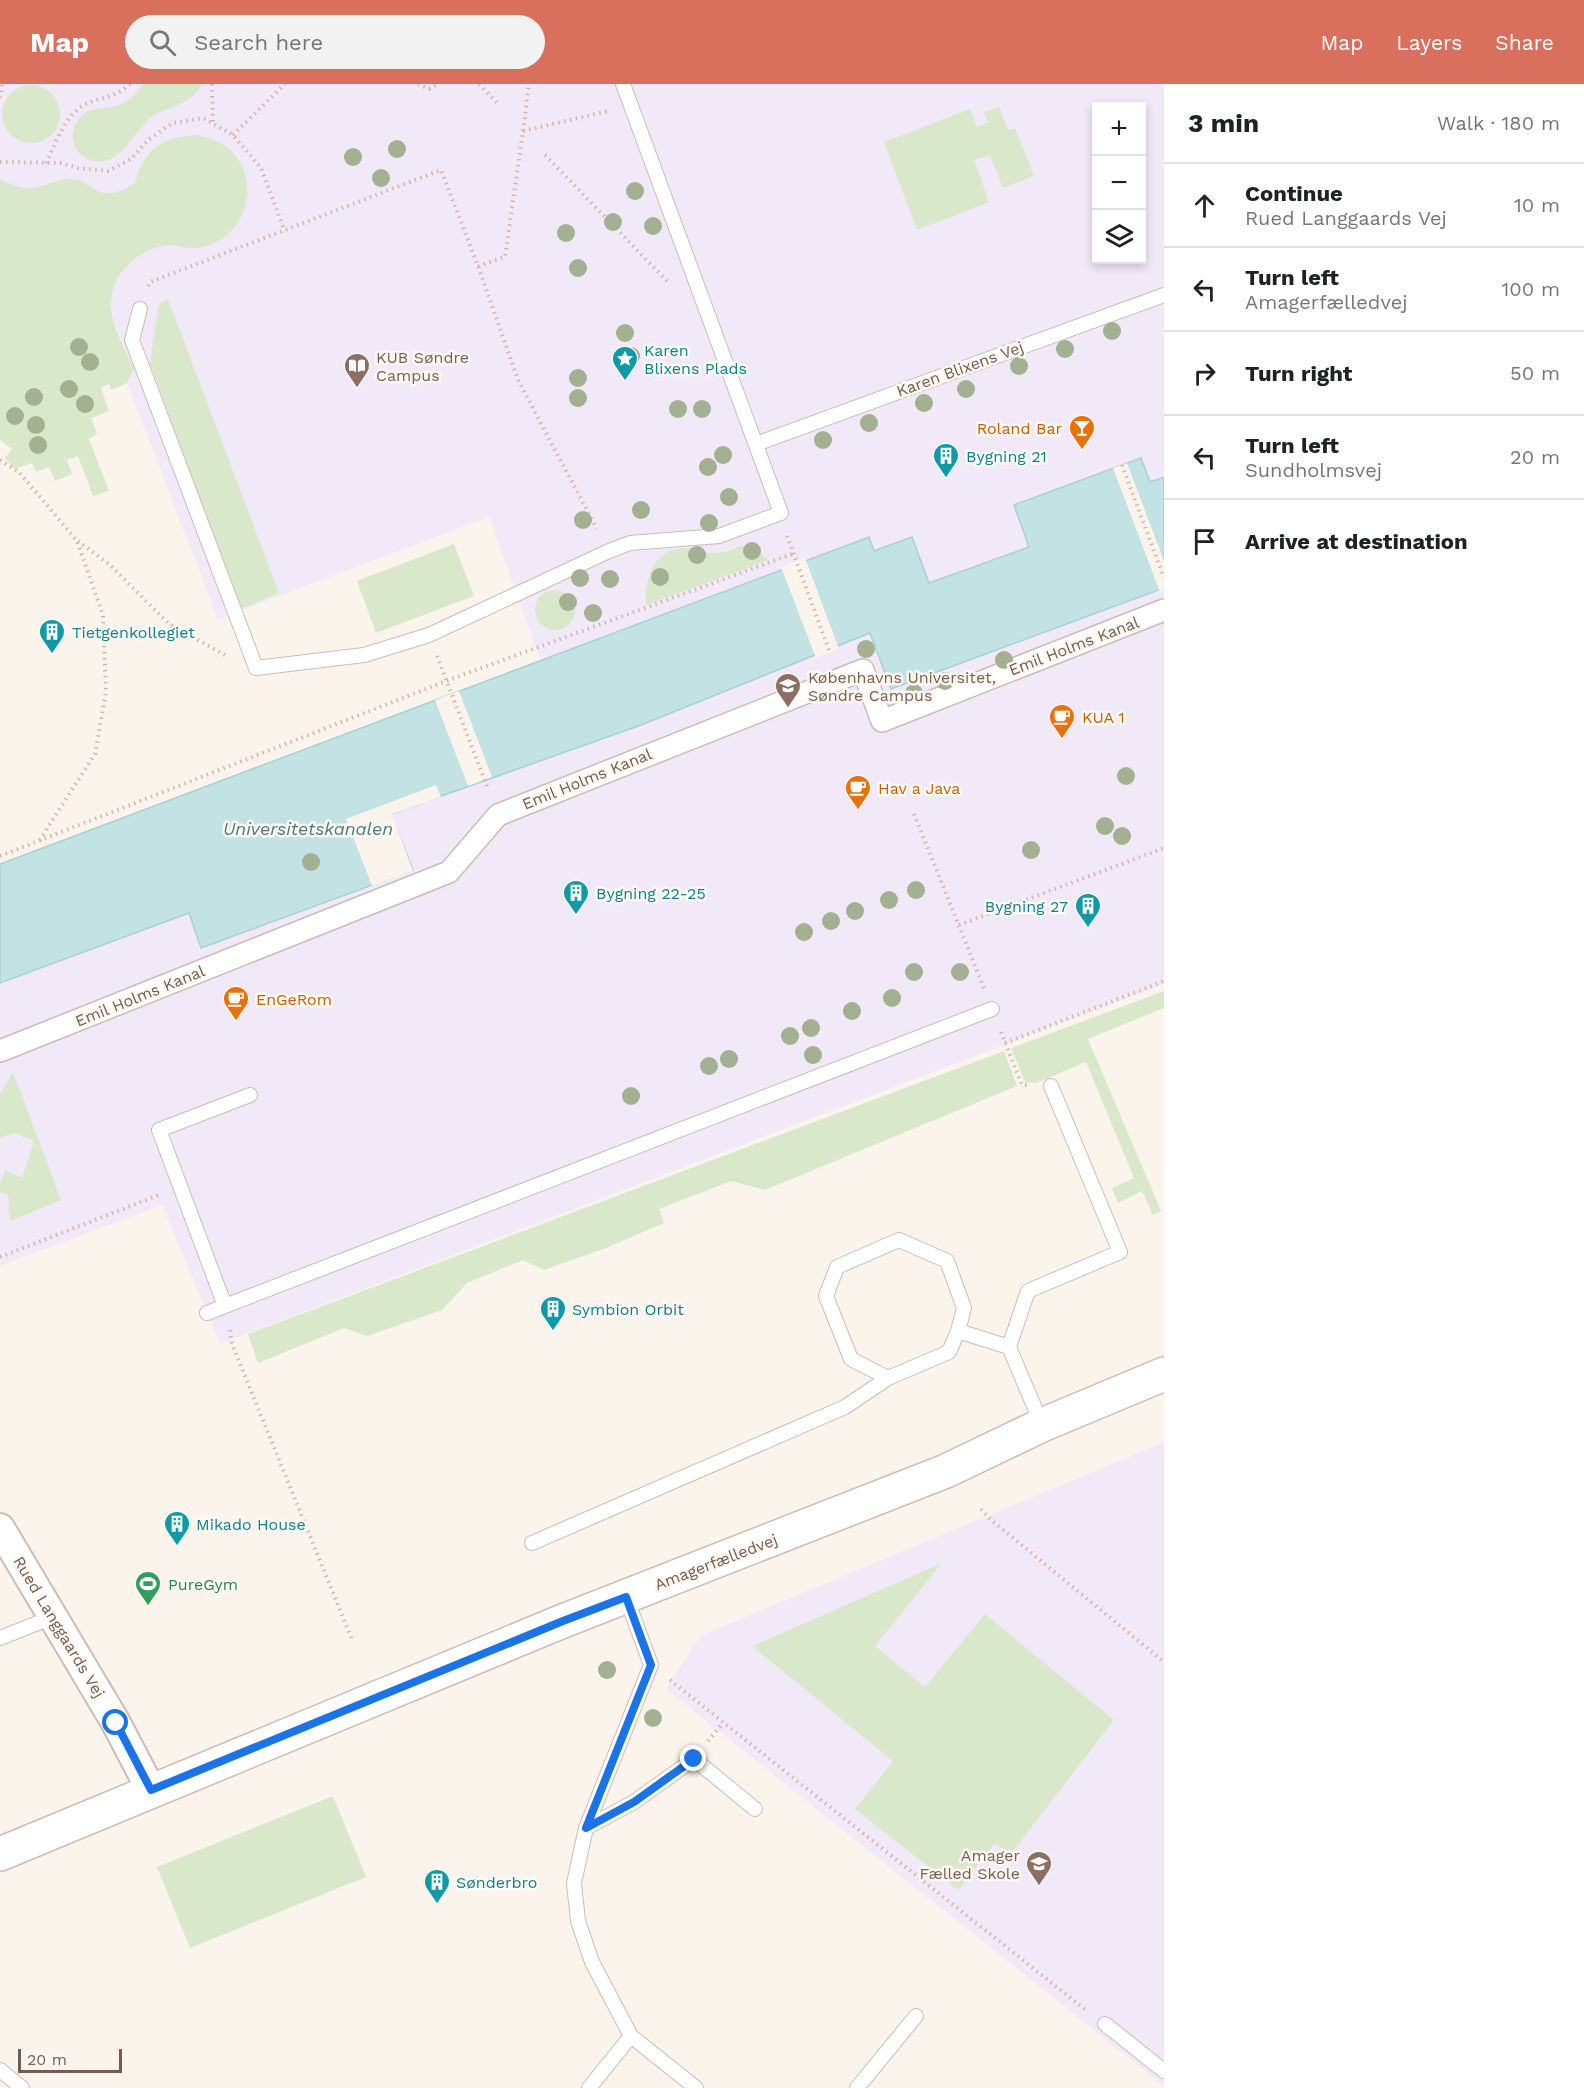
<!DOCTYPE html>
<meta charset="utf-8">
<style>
body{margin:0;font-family:"Work Sans",sans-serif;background:#f2f2f2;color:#202124}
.controls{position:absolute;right:18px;top:18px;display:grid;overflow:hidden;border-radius:0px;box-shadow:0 3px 9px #0003}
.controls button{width:54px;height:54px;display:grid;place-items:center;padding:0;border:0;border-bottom:2px solid #e0e0e0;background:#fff;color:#202124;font:30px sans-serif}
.scale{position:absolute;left:18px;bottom:15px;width:104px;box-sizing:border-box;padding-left:6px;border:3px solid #755b51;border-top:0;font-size:16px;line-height:21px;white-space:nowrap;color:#755b51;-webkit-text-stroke:4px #fef9f3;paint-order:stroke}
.stop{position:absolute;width:18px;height:18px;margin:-14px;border:4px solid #1a73e8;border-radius:50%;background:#fff}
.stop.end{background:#1a73e8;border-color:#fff;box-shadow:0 2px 6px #0008}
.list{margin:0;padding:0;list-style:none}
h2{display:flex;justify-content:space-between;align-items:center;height:78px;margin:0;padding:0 24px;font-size:26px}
h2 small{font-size:20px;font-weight:400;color:#757577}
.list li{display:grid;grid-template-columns:39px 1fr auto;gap:18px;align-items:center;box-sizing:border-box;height:84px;padding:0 24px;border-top:2px solid #e0e0e0}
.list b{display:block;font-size:22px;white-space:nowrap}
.list p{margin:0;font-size:20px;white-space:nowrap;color:#757577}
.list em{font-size:20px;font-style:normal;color:#757577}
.icon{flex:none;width:33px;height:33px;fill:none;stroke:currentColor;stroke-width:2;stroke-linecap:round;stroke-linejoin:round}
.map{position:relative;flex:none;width:1164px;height:2004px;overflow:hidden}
header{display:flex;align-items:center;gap:36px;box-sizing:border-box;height:84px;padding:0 30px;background:#d9705e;color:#fff}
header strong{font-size:28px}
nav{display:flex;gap:33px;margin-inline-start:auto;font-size:21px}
.search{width:420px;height:54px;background:#f2f2f2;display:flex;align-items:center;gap:15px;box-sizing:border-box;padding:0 21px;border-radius:33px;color:#757577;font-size:22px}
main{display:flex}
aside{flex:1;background:#fff}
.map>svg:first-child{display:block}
.education{fill:#f1e9f8;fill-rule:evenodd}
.green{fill:#d9e8cb}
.water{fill:#c2e2e4;stroke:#a9d1d5;stroke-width:1.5}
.pier{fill:#fbf4ec}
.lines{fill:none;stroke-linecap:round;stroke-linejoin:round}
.service-casing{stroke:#cdbcb3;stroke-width:16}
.pedestrian-casing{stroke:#cdbcb3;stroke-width:24}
.minor-casing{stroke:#cdbcb3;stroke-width:32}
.tertiary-casing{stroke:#cdbcb3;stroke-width:36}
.path{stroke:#d4b6a9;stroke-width:4;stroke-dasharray:1.5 4.5;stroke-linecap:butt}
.service{stroke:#fff;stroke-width:14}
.pedestrian{stroke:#fff;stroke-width:21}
.minor{stroke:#fff;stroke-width:28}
.tertiary{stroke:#fff;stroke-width:33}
.tree{fill:#a3b092}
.route{stroke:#1a73e8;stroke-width:8}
.labels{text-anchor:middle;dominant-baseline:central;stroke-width:5;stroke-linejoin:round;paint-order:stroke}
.culture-label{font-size:16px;fill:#0d838f;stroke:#fef9f3;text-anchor:start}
.education-label{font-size:16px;fill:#785e54;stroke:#fef9f3;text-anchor:start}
.street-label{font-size:16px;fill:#755b51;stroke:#fef9f3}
.food-label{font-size:16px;fill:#c56008;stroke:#fef9f3;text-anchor:start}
.leisure-label{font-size:16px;fill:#27864d;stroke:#fef9f3;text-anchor:start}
.water-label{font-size:18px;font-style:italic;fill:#487a7f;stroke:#fef9f3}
</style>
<header>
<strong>Map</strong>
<div class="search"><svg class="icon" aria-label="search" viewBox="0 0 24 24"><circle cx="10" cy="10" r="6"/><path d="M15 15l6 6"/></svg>Search here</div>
<nav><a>Map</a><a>Layers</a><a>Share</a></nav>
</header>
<main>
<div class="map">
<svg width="1164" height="2004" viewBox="0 0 1164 2004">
<rect width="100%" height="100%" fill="#fbf4ec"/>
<!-- education -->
<path class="education" d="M0,0h1164v900l-944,360 -58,-139 -162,61v-402l540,-204 -51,-143 -271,102 -91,-236 7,-14 -25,-59 -109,42zM1096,22h46v154h-46z
M1164,1358v644l-498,-397 34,-53z"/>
<!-- green -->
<path class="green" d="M143,0h59c-2,3 -5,9 -8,11 -12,12 -31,13 -44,23 -17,15 -32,52 -59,42 -6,-2 -12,-6 -15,-11 -4,-8 -5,-17 0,-26 11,-20 30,-11 48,-20 8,-4 13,-11 19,-19z
M2 30a29 29 0 1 1 58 0a29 29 0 1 1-58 0Z
M999,23l9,23 7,-2 19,48 -31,12 -13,-33 -16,5 15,42 -72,28 -33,-88 86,-33 7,18 11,-5 -4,-10z
M197,51c12,3 23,6 33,15 25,22 22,64 -3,85 -10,9 -26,14 -38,13 -6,0 -12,-3 -18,-3 -32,1 -63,31 -60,64 2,20 15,41 23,60l-7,14 -16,7 -2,-6 -8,4 8,23 -18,7 6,16 -8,5 20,52 -16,5 -15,-40 -11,4 5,14 -17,7 -6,-14 -13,5 -4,-9 -18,6 -9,-11 7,-9 -12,-9v-261c7,3 14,7 22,9 17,3 33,-10 50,-9 8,0 14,5 21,9 14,10 28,4 42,-5 9,-34 28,-46 62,-48z
M168,215l111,294 -38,16 -91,-246 8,-55 3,-6z
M454,460l20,52 -98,37 -19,-52z
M742,462l11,1 15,13 -122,45c-2,-27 9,-58 41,-57 9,0 19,6 27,5 10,0 19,-4 28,-7z
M535 526a20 20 0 1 1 40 0a20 20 0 1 1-40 0Z
M1164,907v17l-76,31 73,172 -8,4 -11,-24 -24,12 -6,-15 22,-10 -48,-116 -50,21 -11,-1 -14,-34z
M1004,967l13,35 -252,104 -34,-9 -72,28 5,14 -58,25 -62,22 -21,-10 -56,23 -25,27 -75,26 -23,-8 -86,35 -10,-29z
M13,988l48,128 -51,21 -2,-27 -8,-2v-9l5,-13 17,8 12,-37 -20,-8 -14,5v-43z
M942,1479l-67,83 50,41 60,-73 129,106 -104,135 -15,-12 -37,47 -103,-81 38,-48 -141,-115z
M333,1712l33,81 -176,71 -33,-81z"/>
<!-- water -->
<path class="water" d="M1141,374l9,24 14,-5v111l-273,101 -21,-56 -229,92 -250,89 22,56 -212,78 -12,-35 -189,70v-119l869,-327 5,14 38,-14 17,46 100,-36 -15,-42z"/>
<!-- pier -->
<path class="pier" d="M1127,379l37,98v29l-4,2 -47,-124z
M805,474l34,91 -23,9 -35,-91z
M459,607l33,86 -24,9 -33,-86z
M436,701l5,12 -49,17 21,57 -41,15 -26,-67z"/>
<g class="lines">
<defs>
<path id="service" d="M140,225l-8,31 124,328 108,-13 65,-20 180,-84 21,-8 89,-7 62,-23 -158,-429
M756,360l408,-149
M250,1011l-91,35 66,176 767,-297
M207,1229l18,-7
M958,1247l-9,21 -61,26 -37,-19 -25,-63 11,-29 62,-27 48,21 17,47 -6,23 51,16
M1042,1341l-33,-78 19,-56 92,-39 -69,-166
M532,1459l313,-136 43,-29
M626,1513l25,68 -65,163 -12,55 4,38 14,41 39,74 65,52
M0,1554l53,-21
M586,1744l48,-26 60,-43 61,50
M1105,1940l59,47
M0,1986l22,18
M589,2004l42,-52
M857,2004l59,-72"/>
<path id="pedestrian" d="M0,967l449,-179 49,-57 365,-145 19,51 282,-111"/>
<path id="minor" d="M0,1444l116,195 35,67"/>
<path id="tertiary" d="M0,1770l563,-233 383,-150 96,-46 122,-51"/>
</defs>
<!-- service casing -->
<use href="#service" class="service-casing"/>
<!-- pedestrian casing -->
<use href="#pedestrian" class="pedestrian-casing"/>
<!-- minor casing -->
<use href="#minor" class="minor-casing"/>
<!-- tertiary casing -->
<use href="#tertiary" class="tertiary-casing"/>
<!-- path -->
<path class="path" d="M212,0l1,39
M418,0l11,5 9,-5
M479,0l19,20
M0,14l2,-14
M523,47l6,-47
M233,51l52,-51
M545,71l123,127
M0,78l60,1 18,5 30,3 23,-12 18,-20 24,-16 30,-5 30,17 28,33 23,61
M46,79c9,-18 18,-47 38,-58 17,-9 30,-6 46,-21
M478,182l27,-9 18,-126 85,-20
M148,202l2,-4 291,-112 37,96 40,114 79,149
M0,376l19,12 58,69 26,74 3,76 -11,63 -56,87
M1122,381l42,113
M787,452l43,117
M78,457l32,24 59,59 56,31
M437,572l51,133
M914,730l70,174
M0,772l446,-175 346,-127
M959,841l205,-77
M1001,948l21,53h7
M1005,959l159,-62
M0,1173l159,-62
M230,1246l2,14 121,298
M981,1425l9,10 174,143
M670,1596l417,331
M708,1657l15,-18"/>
<!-- service -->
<use href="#service" class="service"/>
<!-- pedestrian -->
<use href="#pedestrian" class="pedestrian"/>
<!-- minor -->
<use href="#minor" class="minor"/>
<!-- tertiary -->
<use href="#tertiary" class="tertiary"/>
</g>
<!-- trees -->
<g class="tree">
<circle cx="397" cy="65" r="9"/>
<circle cx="353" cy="73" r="9"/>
<circle cx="381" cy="94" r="9"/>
<circle cx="635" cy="107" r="9"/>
<circle cx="613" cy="138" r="9"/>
<circle cx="653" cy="142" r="9"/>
<circle cx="566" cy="149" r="9"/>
<circle cx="578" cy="184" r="9"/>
<circle cx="1112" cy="247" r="9"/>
<circle cx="625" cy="249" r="9"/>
<circle cx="79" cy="263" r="9"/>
<circle cx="1065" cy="265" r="9"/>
<circle cx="631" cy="272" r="9"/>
<circle cx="90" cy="278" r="9"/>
<circle cx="1019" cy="282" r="9"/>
<circle cx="578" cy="294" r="9"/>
<circle cx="69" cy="305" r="9"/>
<circle cx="966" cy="305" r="9"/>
<circle cx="34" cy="313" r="9"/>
<circle cx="578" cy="314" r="9"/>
<circle cx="924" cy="319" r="9"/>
<circle cx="85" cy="320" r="9"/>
<circle cx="678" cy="325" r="9"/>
<circle cx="702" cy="325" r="9"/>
<circle cx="15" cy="332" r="9"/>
<circle cx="869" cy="339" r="9"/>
<circle cx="36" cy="341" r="9"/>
<circle cx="823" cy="356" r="9"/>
<circle cx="38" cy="361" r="9"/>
<circle cx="723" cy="371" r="9"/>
<circle cx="708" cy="383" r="9"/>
<circle cx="729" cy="413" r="9"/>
<circle cx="641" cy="426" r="9"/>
<circle cx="583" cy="436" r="9"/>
<circle cx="709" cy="439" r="9"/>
<circle cx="752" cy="467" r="9"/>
<circle cx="697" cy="471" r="9"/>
<circle cx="660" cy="493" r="9"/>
<circle cx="580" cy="494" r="9"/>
<circle cx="610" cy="495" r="9"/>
<circle cx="568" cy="518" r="9"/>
<circle cx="593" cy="529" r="9"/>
<circle cx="866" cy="565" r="9"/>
<circle cx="1004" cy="576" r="9"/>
<circle cx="945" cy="597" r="9"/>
<circle cx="914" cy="609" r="9"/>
<circle cx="1126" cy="692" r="9"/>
<circle cx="1105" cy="742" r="9"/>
<circle cx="1122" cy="752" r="9"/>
<circle cx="1031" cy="766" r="9"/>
<circle cx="311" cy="778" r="9"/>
<circle cx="916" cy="806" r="9"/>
<circle cx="889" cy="816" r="9"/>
<circle cx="855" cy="827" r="9"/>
<circle cx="831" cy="837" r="9"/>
<circle cx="804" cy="848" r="9"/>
<circle cx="914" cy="888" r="9"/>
<circle cx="960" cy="888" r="9"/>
<circle cx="892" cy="914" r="9"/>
<circle cx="852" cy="927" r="9"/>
<circle cx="811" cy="944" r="9"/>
<circle cx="790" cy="952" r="9"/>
<circle cx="813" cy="971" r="9"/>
<circle cx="729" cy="975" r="9"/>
<circle cx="709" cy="982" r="9"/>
<circle cx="631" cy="1012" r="9"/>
<circle cx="607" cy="1586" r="9"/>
<circle cx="653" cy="1634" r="9"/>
</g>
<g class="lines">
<!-- route -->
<path class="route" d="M116,1639l35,67 412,-169 63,-24 25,68 -65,163 48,-26 60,-43"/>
</g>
<!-- icons -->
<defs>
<symbol id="sight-pin" viewBox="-11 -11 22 30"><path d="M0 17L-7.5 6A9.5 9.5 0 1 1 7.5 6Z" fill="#0f9aa8" stroke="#fef9f3"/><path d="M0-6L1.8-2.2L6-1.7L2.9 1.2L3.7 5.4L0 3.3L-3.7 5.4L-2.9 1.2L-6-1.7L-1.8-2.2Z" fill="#fff"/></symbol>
<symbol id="library-pin" viewBox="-11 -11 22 30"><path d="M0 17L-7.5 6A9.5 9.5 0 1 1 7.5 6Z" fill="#8d6e63" stroke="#fef9f3"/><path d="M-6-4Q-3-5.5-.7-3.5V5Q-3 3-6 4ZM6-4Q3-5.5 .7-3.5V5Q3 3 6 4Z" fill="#fff"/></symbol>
<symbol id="bar-pin" viewBox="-11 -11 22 30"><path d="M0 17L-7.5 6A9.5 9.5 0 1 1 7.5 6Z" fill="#e8710a" stroke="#fef9f3"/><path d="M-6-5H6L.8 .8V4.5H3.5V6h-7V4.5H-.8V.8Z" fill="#fff"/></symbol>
<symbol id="building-pin" viewBox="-11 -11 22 30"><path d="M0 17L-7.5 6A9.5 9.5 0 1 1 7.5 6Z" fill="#0f9aa8" stroke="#fef9f3"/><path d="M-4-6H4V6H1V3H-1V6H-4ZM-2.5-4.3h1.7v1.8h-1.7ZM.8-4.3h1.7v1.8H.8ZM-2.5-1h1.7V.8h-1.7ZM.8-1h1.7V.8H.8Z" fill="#fff"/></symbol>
<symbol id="university-pin" viewBox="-11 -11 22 30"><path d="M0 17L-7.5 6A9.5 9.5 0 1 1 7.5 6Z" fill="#8d6e63" stroke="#fef9f3"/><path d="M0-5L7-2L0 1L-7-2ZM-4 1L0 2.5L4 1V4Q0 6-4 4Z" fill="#fff"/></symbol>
<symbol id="cafe-pin" viewBox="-11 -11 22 30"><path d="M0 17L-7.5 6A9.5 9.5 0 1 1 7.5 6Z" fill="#e8710a" stroke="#fef9f3"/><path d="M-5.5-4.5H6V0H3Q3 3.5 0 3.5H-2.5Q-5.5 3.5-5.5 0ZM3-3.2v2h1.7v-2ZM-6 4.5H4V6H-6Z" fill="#fff"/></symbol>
<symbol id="stadium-pin" viewBox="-11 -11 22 30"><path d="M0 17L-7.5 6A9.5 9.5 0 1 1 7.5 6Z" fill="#2e9e5b" stroke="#fef9f3"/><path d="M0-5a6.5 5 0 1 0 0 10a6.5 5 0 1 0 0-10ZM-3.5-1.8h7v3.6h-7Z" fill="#fff"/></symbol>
<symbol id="school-pin" viewBox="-11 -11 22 30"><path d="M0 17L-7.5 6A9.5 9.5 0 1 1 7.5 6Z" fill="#8d6e63" stroke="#fef9f3"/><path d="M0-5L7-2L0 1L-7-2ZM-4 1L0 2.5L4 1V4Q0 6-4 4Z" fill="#fff"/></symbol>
</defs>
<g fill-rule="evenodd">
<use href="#sight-pin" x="610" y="260" width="30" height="40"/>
<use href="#library-pin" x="342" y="267" width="30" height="40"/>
<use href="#bar-pin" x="1067" y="329" width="30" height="40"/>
<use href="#building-pin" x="931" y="357" width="30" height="40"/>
<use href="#building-pin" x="37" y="533" width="30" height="40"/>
<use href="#university-pin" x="773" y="587" width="30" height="40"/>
<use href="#cafe-pin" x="1047" y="618" width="30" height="40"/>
<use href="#cafe-pin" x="843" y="689" width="30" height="40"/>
<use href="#building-pin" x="561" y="794" width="30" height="40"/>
<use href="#building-pin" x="1073" y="807" width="30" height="40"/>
<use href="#cafe-pin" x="221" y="900" width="30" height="40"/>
<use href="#building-pin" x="538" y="1210" width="30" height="40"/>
<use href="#building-pin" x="162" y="1425" width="30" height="40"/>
<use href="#stadium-pin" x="133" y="1485" width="30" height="40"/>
<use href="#school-pin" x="1024" y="1765" width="30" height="40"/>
<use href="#building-pin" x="422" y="1783" width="30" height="40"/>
</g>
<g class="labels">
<!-- culture labels -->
<g class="culture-label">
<text x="644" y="266">Karen<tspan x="644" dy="18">Blixens Plads</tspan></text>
<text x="966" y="372">Bygning 21</text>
<text x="72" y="548">Tietgenkollegiet</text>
<text x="596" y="809">Bygning 22-25</text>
<text x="1068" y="822" text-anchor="end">Bygning 27</text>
<text x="572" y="1225">Symbion Orbit</text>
<text x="196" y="1440">Mikado House</text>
<text x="456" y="1798">Sønderbro</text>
</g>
<!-- education labels -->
<g class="education-label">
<text x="376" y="273">KUB Søndre<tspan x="376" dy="18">Campus</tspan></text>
<text x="808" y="593">Københavns Universitet,<tspan x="808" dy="18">Søndre Campus</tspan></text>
<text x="1020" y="1771" text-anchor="end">Amager<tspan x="1020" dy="18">Fælled Skole</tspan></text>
</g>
<!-- street labels -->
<g class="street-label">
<text transform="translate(960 285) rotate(-20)">Karen Blixens Vej</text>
<text transform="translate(1074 562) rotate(-21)">Emil Holms Kanal</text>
<text transform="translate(587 695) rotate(-22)">Emil Holms Kanal</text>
<text transform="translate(140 912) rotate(-22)">Emil Holms Kanal</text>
<text transform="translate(716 1478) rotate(-21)">Amagerfælledvej</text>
<text transform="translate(59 1543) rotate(59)">Rued Langgaards Vej</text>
</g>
<!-- food labels -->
<g class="food-label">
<text x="1062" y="344" text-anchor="end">Roland Bar</text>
<text x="1082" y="633">KUA 1</text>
<text x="878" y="704">Hav a Java</text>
<text x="256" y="915">EnGeRom</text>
</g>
<!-- leisure labels -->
<g class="leisure-label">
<text x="168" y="1500">PureGym</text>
</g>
<!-- water labels -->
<g class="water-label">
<text x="308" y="744">Universitetskanalen</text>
</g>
</g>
</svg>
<div class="controls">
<button>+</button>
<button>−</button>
<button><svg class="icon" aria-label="layers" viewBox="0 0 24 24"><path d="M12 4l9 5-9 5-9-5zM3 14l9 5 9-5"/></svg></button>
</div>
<div class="scale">20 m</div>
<div class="stop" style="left:116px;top:1639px"></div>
<div class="stop end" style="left:694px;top:1675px"></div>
</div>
<aside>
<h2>3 min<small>Walk · 180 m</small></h2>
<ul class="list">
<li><svg class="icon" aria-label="ahead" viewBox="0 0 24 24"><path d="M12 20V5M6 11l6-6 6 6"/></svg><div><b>Continue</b><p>Rued Langgaards Vej</p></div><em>10 m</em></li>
<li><svg class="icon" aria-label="left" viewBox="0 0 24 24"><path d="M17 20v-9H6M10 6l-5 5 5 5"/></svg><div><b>Turn left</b><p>Amagerfælledvej</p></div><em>100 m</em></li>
<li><svg class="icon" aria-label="right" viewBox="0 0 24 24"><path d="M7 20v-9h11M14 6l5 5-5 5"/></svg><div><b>Turn right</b></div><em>50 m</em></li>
<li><svg class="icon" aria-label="left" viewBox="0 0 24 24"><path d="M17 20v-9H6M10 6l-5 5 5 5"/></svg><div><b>Turn left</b><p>Sundholmsvej</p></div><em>20 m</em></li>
<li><svg class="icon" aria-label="arrive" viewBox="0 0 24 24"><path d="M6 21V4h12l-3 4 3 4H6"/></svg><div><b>Arrive at destination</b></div></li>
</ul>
</aside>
</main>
